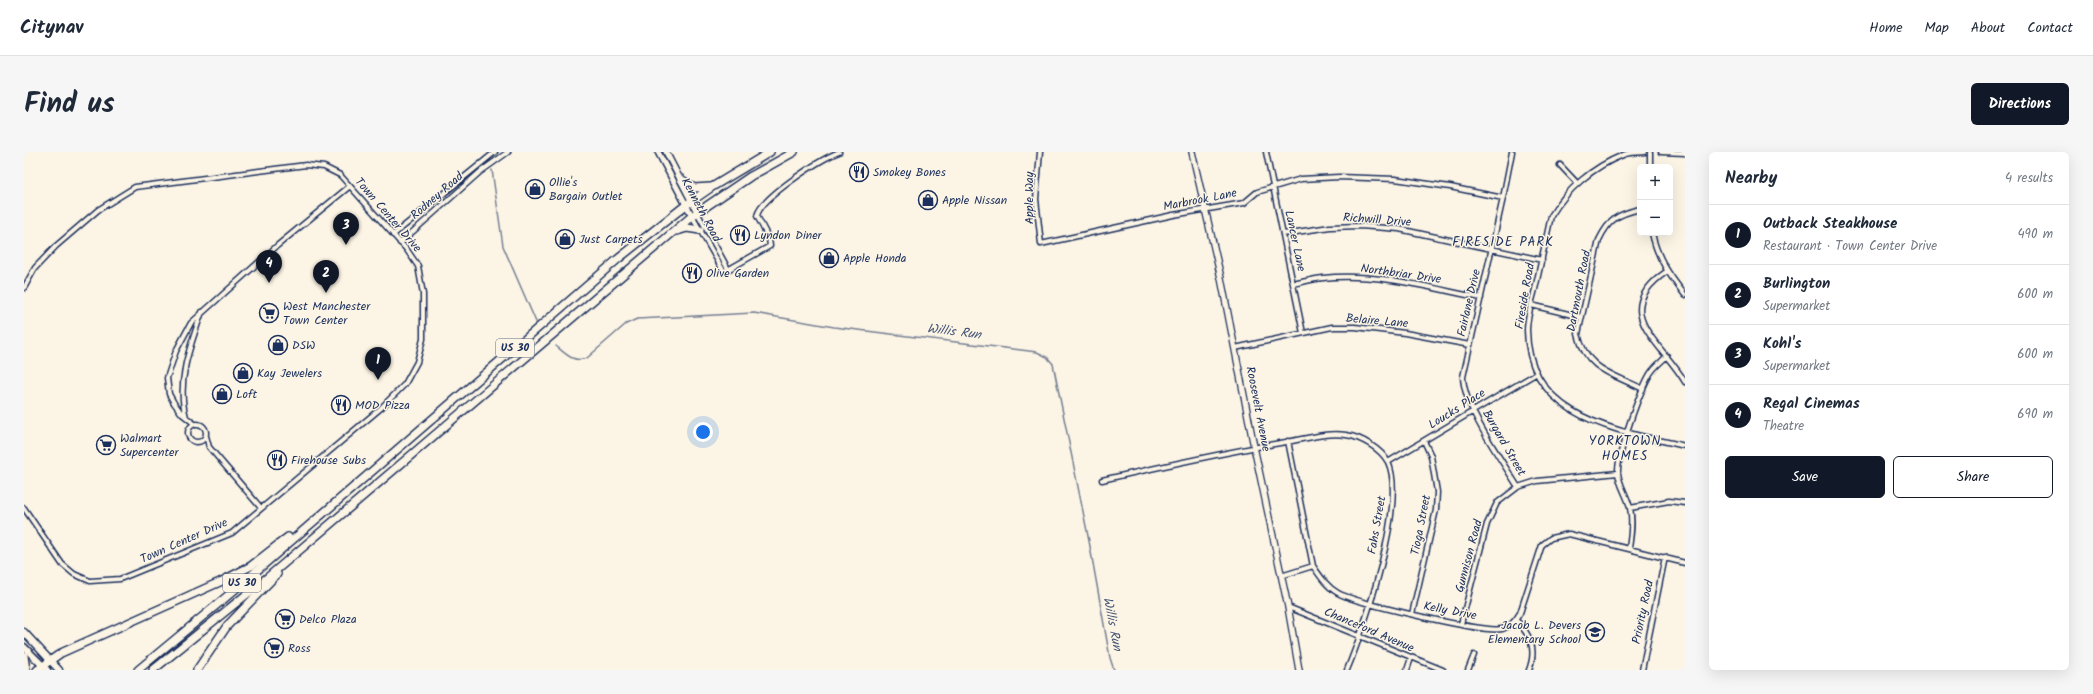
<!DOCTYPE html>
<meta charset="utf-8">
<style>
body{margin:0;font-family:Kalam,sans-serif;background:#f6f6f7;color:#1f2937}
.controls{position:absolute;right:12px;top:12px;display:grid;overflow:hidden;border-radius:6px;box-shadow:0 4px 16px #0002}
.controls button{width:36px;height:36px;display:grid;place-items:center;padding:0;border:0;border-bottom:1px solid #e0e1e3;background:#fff;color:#1f2937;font:20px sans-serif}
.you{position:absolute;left:679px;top:280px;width:14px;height:14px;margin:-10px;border:3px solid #fff;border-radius:50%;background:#1a73e8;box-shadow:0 0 0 6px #1a73e833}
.badge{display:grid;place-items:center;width:26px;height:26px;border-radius:50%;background:#111827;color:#fff;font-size:13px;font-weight:700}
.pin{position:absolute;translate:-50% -33px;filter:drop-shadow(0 1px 2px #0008)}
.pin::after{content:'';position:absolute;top:21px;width:14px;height:12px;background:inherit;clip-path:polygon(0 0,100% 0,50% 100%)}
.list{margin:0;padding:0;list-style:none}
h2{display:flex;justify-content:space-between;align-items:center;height:52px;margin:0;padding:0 16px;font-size:17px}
h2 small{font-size:13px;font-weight:400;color:#747a83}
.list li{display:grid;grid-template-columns:26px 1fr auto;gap:12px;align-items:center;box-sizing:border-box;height:60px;padding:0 16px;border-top:1px solid #e0e1e3}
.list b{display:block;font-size:15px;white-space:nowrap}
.list p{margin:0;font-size:13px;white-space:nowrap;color:#747a83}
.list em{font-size:13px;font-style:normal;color:#747a83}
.actions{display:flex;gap:8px;padding:12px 16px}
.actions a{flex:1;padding:9px 0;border:1px solid #111827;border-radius:6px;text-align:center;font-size:14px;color:#111827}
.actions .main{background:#111827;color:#fff}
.map{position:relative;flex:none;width:1661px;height:518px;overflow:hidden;border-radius:6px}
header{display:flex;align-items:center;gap:24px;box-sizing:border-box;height:56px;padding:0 20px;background:#fff;border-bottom:1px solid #e0e1e3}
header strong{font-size:19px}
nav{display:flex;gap:22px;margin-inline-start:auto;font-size:14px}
.intro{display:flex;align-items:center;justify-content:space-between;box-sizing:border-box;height:96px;padding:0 24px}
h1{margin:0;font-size:28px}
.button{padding:10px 18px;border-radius:6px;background:#111827;color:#fff;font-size:14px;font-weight:700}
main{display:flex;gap:24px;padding:0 24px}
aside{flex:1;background:#fff;border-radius:6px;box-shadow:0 4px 16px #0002}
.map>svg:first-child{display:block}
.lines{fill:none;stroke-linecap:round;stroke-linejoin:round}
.stream{stroke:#767f94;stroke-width:1.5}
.minor-casing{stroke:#1b2f5e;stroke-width:7}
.tertiary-casing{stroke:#1b2f5e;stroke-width:8}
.secondary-casing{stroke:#1b2f5e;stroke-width:8}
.primary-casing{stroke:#1b2f5e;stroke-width:9}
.trunk-casing{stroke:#1b2f5e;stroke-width:10}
.motorway-casing{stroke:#1b2f5e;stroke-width:10}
.minor{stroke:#fcf5e5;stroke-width:4}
.tertiary{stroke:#fcf5e5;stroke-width:5}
.secondary{stroke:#fcf5e5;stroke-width:5.5}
.primary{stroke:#fcf5e5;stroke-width:6}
.trunk{stroke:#fcf5e5;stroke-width:7}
.motorway{stroke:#fcf5e5;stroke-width:7}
.labels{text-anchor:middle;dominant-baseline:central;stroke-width:3;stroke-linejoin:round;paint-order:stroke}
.shield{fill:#fcf5e5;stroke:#5e6a86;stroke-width:1}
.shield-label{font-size:11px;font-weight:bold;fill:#1b2f5e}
.poi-label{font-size:12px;fill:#1b2f5e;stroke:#fcf5e5;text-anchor:start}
.street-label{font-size:12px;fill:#1b2f5e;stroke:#fcf5e5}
.neighbourhood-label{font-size:13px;letter-spacing:1px;fill:#1b2f5e;stroke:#fcf5e5}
.water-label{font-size:13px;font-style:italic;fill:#485779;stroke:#fcf5e5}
</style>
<header>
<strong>Citynav</strong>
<nav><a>Home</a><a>Map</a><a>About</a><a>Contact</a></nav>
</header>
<div class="intro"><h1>Find us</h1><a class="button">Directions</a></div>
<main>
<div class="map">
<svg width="1661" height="518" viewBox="0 0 1661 518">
<rect width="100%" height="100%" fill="#fcf5e5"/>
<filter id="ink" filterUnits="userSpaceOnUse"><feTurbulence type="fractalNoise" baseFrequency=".025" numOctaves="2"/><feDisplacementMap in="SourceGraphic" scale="8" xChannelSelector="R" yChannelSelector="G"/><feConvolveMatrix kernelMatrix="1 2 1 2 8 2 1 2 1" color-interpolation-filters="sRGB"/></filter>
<g filter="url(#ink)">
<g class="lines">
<!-- stream -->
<path class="stream" d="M468,18l11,76 33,76
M532,194c10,8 17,17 31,12l39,-34 11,-5 117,-6 80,14 203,25 10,5 6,7 36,177 21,117 4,12"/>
<defs>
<path id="minor" d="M1016,0l-4,47 5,45 132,-29 71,-12 13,-11 44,-13 38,-2 56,2 55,8 53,11
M1242,0l37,181
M1488,0l-9,46 -40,179c1,31 38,82 55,110
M1621,0c-7,1 -16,0 -22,3 -30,12 -56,34 -72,61 -5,23 -10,46 -15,69 -3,14 -9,30 -9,45 1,89 90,100 158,116
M1637,0l24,1
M1536,13l17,18
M1626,15v-15
M1616,57c-22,5 -31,10 -41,31l-21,94c8,36 35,40 65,55
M673,60l31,57
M668,64l32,56 46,-26 -1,-7 -12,-23c3,-18 64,-57 82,-64
M1628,81c5,25 18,43 33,62
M1259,82l47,-7 30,-1 39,3 143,31
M369,83l102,-83
M376,91l80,-71 28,-20
M1642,120c-58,40 -4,70 19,110
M1269,132c10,-2 20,-5 30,-6 53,-6 107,10 158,20
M0,136l11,-20 21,-22 42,-36 37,-23 171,-22 18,2 16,8 67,75 11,16 5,28v45l-6,23 -12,22 -24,24 -149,125 -112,46 -30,2 -16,-7 -12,-10 -38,-56
M1507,153l50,12
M1211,196l97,-21h23l50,6 65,12
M162,265c-10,-35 4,-71 16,-105
M164 281a9 9 0 1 1 18 0a9 9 0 1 1-18 0Z
M172,273l-14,-11 -8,-11 -5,-9 -2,-16 9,-27 15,-28 87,-78 72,-59
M182,284l3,11 52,61
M1264,289l25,125c7,10 14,21 25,27 17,10 146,40 164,36 8,-2 14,-9 18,-16l22,-68 9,-7 18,-4 116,29
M1364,310l149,-89
M1078,328c61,-14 122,-28 184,-38 20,-3 40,-10 60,-7 15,2 35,14 42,27 19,40 -24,167 -41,208
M1606,356l39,-7 16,2
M1605,396c2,-13 4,-27 1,-40 -2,-11 -11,-23 -12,-35 -1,-19 22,-82 32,-99 4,-7 11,-12 17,-18
M1257,424l32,-10
M1264,455l155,63
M1388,462l24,-104 1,-18 -6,-36 -7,-15
M1492,468c15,16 21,29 13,50
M1437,472l26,-100 10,-21 21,-16 19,-6 81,-8
M1383,518l4,-12
M1444,518l6,-15
M1618,518l23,-113"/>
<path id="tertiary" d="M634,0l34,64
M642,0l31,60"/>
<path id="secondary" d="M1168,0l29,126 33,169 34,160 11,63"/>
<path id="primary" d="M0,480l35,38
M0,495l23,23"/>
<path id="trunk" d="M657,27l13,9 16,-1
M662,53l26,-18 58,-35
M668,64l59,-40 43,-24"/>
<path id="motorway" d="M653,79l10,-3 13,2
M0,504l2,14
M13,518l24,-17 161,-72 29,-15 37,-29
M114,518l87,-72 393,-339 68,-54
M129,518l115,-93 424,-361
M173,518l30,-44 50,-52"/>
</defs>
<!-- minor casing -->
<use href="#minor" class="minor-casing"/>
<!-- tertiary casing -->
<use href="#tertiary" class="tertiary-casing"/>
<!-- secondary casing -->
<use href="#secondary" class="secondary-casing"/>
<!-- primary casing -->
<use href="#primary" class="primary-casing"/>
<!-- trunk casing -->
<use href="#trunk" class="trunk-casing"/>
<!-- motorway casing -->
<use href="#motorway" class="motorway-casing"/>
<!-- minor -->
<use href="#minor" class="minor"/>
<!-- tertiary -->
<use href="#tertiary" class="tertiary"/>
<!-- secondary -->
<use href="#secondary" class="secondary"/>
<!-- primary -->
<use href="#primary" class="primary"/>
<!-- trunk -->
<use href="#trunk" class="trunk"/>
<!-- motorway -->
<use href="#motorway" class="motorway"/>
</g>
</g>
<!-- icons -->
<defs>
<symbol id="restaurant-ring" viewBox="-11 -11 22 22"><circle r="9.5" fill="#fcf5e5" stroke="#1b2f5e" stroke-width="1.5"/><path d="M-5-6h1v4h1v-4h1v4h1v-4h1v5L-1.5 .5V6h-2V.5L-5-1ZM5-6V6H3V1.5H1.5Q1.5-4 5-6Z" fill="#1b2f5e"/></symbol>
<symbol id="shop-ring" viewBox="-11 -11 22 22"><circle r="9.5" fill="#fcf5e5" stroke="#1b2f5e" stroke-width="1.5"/><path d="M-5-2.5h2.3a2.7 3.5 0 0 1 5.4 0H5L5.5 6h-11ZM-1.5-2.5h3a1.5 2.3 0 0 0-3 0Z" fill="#1b2f5e"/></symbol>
<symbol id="supermarket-ring" viewBox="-11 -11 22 22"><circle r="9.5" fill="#fcf5e5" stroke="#1b2f5e" stroke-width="1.5"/><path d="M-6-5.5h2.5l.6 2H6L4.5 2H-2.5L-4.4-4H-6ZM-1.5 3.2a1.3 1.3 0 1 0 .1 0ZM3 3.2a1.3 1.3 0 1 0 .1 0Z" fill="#1b2f5e"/></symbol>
<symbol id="school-ring" viewBox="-11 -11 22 22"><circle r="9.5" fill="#fcf5e5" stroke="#1b2f5e" stroke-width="1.5"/><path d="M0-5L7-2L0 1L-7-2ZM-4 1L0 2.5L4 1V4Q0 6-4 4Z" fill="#1b2f5e"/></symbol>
</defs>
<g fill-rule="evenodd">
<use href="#restaurant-ring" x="824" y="9" width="22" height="22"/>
<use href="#shop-ring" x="500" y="26" width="22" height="22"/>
<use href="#shop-ring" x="893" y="37" width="22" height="22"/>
<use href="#restaurant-ring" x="705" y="72" width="22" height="22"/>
<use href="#shop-ring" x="530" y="76" width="22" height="22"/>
<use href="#shop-ring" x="794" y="95" width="22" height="22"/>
<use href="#restaurant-ring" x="657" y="110" width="22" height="22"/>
<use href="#supermarket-ring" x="234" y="150" width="22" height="22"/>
<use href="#shop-ring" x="243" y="182" width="22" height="22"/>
<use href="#shop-ring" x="208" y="210" width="22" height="22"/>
<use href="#shop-ring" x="187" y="231" width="22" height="22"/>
<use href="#restaurant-ring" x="306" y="242" width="22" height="22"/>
<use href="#supermarket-ring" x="71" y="282" width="22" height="22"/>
<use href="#restaurant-ring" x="242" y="297" width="22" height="22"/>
<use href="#supermarket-ring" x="250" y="456" width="22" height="22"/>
<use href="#school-ring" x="1560" y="469" width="22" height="22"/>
<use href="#supermarket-ring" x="239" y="485" width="22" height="22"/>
</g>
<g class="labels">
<!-- shield labels -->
<g class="shield">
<rect x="472" y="187" width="38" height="18" rx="3"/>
<rect x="199" y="422" width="38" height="18" rx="3"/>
</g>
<g class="shield-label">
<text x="491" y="196">US 30</text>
<text x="218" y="431">US 30</text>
</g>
<!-- poi labels -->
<g class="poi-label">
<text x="849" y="20">Smokey Bones</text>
<text x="525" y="30">Ollie's<tspan x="525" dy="14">Bargain Outlet</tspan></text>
<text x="918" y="48">Apple Nissan</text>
<text x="730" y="83">Lyndon Diner</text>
<text x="555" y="87">Just Carpets</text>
<text x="819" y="106">Apple Honda</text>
<text x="682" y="121">Olive Garden</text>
<text x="259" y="154">West Manchester<tspan x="259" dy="14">Town Center</tspan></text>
<text x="268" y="193">DSW</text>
<text x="233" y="221">Kay Jewelers</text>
<text x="212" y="242">Loft</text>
<text x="331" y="253">MOD Pizza</text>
<text x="96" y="286">Walmart<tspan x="96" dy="14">Supercenter</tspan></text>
<text x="267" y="308">Firehouse Subs</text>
<text x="275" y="467">Delco Plaza</text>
<text x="1557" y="473" text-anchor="end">Jacob L. Devers<tspan x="1557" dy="14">Elementary School</tspan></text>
<text x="264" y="496">Ross</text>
</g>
<!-- street labels -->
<g class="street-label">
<text transform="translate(413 44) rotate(-41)">Rodney Road</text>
<text transform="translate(1005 46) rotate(-90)">Apple Way</text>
<text transform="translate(1176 48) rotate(-11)">Marbrook Lane</text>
<text transform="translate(677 58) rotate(62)">Kenneth Road</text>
<text transform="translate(364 63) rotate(49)">Town Center Drive</text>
<text transform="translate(1353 68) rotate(4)">Richwill Drive</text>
<text transform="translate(1271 89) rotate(78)">Lancer Lane</text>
<text transform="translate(1377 122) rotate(8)">Northbriar Drive</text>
<text transform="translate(1555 139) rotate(-79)">Dartmouth Road</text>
<text transform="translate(1501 144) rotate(-80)">Fireside Road</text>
<text transform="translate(1445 151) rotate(-77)">Fairlane Drive</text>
<text transform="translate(1353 169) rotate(5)">Belaire Lane</text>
<text transform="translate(1234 257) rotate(79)">Roosevelt Avenue</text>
<text transform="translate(1433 257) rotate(-32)">Loucks Place</text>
<text transform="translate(1480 291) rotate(60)">Burgard Street</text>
<text transform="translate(1353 373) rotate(-80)">Fahs Street</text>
<text transform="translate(1397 373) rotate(-79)">Tioga Street</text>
<text transform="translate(160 389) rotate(-24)">Town Center Drive</text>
<text transform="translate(1445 404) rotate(-75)">Gunnison Road</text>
<text transform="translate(1426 459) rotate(11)">Kelly Drive</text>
<text transform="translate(1619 460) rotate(-78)">Priority Road</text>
<text transform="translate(1345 478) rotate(23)">Chanceford Avenue</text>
</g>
<!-- neighbourhood labels -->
<g class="neighbourhood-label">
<text x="1479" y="90">FIRESIDE PARK</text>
<text x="1601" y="289">YORKTOWN<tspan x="1601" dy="15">HOMES</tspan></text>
</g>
<!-- water labels -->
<g class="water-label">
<text transform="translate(930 180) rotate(7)">Willis Run</text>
<text transform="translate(1088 472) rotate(79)">Willis Run</text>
</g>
</g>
</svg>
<div class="controls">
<button>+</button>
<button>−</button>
</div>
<div class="you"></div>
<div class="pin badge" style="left:354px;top:228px">1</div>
<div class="pin badge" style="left:302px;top:141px">2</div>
<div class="pin badge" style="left:322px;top:93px">3</div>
<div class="pin badge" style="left:245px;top:131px">4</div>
</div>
<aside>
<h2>Nearby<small>4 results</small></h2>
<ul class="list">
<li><span class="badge">1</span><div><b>Outback Steakhouse</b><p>Restaurant · Town Center Drive</p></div><em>490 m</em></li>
<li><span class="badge">2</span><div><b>Burlington</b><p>Supermarket</p></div><em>600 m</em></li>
<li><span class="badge">3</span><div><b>Kohl's</b><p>Supermarket</p></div><em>600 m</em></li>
<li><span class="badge">4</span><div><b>Regal Cinemas</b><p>Theatre</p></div><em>690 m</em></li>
</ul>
<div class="actions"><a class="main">Save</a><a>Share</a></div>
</aside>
</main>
